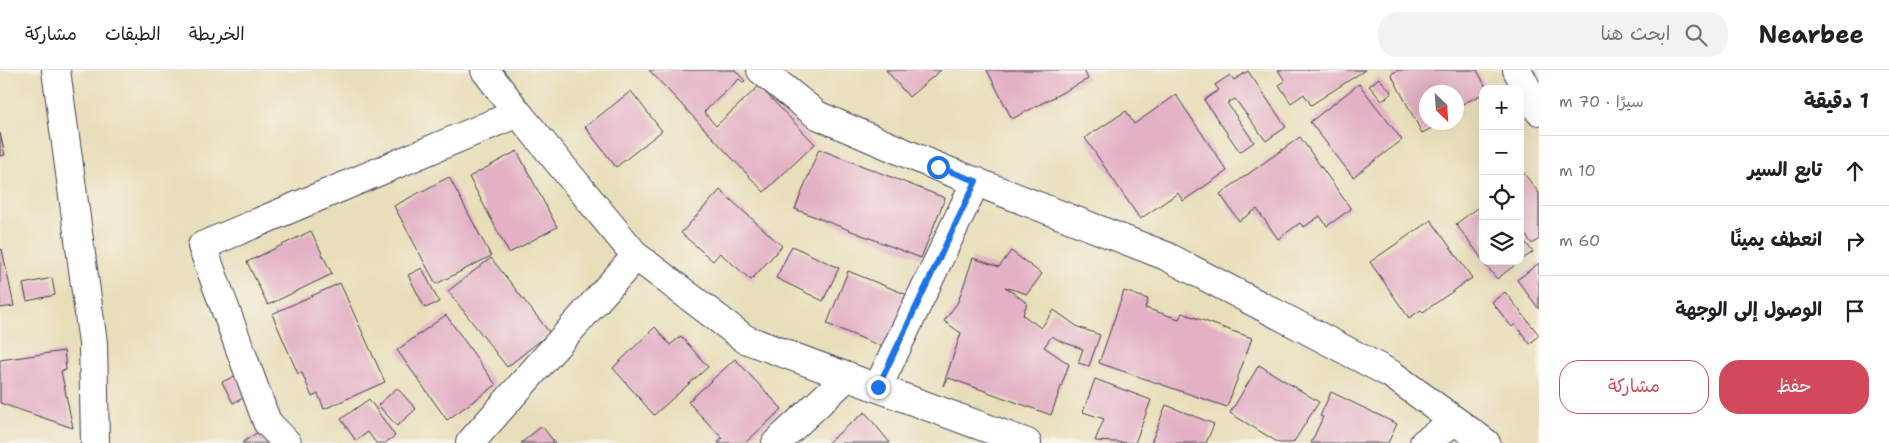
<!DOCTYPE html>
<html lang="ar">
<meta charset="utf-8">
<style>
body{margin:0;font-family:"Shantell Sans","Playpen Sans Arabic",sans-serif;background:#f2f2f2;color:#202124;direction:rtl}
.controls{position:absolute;right:15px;top:15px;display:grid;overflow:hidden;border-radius:10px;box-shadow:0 5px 20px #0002}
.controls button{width:45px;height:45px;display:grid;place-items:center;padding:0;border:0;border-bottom:1px solid #e0e0e0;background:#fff;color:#202124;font:25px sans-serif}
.compass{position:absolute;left:1419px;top:15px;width:45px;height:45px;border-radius:50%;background:#fff;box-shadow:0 5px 20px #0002;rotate:155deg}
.stop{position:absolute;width:15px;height:15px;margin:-11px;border:4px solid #1a73e8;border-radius:50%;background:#fff}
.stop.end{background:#1a73e8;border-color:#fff;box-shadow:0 1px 5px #0008}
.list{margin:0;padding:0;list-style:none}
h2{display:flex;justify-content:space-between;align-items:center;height:65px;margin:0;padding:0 20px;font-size:21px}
h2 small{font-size:16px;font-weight:400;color:#757577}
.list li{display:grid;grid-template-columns:32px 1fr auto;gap:15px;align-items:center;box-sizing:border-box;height:70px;padding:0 20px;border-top:1px solid #e0e0e0}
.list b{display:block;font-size:19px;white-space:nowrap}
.list em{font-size:16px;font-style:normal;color:#757577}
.actions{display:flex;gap:10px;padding:15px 20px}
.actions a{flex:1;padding:11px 0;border:1px solid #d1495b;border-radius:20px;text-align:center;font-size:18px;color:#d1495b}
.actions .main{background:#d1495b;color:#fff}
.icon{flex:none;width:28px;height:28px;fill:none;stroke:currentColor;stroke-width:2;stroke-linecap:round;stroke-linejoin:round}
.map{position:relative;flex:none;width:1539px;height:373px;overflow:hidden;direction:ltr}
header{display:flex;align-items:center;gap:30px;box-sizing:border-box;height:70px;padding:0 25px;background:#fff;border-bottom:1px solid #e0e0e0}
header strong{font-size:24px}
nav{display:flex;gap:28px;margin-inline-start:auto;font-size:18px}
.search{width:350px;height:45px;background:#f2f2f2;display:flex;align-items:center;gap:12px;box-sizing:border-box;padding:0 18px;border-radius:20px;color:#757577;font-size:19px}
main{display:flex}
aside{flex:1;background:#fff}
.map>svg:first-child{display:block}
.building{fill:#e3b0c5}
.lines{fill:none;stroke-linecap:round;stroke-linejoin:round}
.minor-casing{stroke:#403e4e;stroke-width:30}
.minor{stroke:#fff;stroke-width:28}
.route{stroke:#1a73e8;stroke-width:6}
</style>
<header>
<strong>Nearbee</strong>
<div class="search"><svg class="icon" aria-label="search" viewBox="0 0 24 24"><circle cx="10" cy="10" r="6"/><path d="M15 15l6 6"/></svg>ابحث هنا</div>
<nav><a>الخريطة</a><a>الطبقات</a><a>مشاركة</a></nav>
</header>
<main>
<aside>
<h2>1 دقيقة<small>سيرًا · 70 m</small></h2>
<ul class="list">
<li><svg class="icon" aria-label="ahead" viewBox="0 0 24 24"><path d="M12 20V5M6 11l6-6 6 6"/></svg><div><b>تابع السير</b></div><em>10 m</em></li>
<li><svg class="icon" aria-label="right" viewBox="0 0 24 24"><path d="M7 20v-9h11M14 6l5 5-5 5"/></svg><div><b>انعطف يمينًا</b></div><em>60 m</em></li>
<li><svg class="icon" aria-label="arrive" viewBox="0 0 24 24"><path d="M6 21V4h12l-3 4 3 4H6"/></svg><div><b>الوصول إلى الوجهة</b></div></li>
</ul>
<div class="actions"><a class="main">حفظ</a><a>مشاركة</a></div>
</aside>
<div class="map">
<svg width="1539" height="373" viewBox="0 0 1539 373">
<rect width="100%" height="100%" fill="#f7f3e8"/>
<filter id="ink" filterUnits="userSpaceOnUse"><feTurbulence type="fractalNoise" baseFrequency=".02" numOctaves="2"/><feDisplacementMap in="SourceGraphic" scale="10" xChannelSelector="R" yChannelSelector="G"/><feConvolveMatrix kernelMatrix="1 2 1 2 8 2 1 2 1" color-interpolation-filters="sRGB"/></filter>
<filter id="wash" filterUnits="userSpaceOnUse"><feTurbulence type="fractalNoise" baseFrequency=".0096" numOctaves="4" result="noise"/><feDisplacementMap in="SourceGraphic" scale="20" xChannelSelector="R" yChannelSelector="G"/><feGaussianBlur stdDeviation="1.12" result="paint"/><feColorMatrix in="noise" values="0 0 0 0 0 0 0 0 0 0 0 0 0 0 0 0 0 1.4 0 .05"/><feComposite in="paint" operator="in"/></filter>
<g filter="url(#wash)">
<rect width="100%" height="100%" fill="#e8deba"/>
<g id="blocks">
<!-- building -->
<path class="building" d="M649,0h86l10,11 -2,1 -4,-3 -35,33 12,14 43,-40 56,58 -51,48z
M886,0h55l-32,27z
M987,0h97l4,9 -76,40z
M1278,0h87l-54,35 -7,-11 -13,9 -12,-18 6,-4z
M1398,0h79l10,19h-4v5l-25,12 4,7 -6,3v-24h-30v30h17l-21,11 -31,-59z
M1248,1l38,56 -20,14 -31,-42 -8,4 27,39 -14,10 -36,-52 15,-10 -4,-5 15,-10 4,5z
M1379,8l13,15 -10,8 -13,-15z
M1359,14l43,56 -49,37 -43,-55z
M631,21l31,40 -46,36 -31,-40z
M1176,25l51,76 -44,30 -5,-8 -38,26 -55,-81 41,-27 8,13z
M0,63l5,22 -5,1z
M1300,67l51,72 -24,17 -7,-10 -16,11 -4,-4 -22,16 -21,-30 -18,12 -19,-27z
M819,79l126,49 -24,60 -126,-49z
M517,81l40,76 -48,26 -40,-76z
M1523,102l16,21v46l-7,5 -9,-12 -3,1v-59z
M449,107l42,79 -55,28 -42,-78z
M720,120l62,56 -31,34 -31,-27 -7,8 -32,-28z
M1483,131v59l-27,-36 25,-19 -1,-1z
M1431,150l41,58 -49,34 -2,-2 -12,8 -39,-56z
M311,161l21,43 -64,31 -21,-43z
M1520,165l13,17 -13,9z
M792,176l47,22 -16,33 -47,-23z
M2,179l12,57 -14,2v-58z
M1011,181l31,23 -15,20 -22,-7 22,16 -4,12 18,13 13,-18 24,17 22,8 -11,31 -11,-3 5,-14 -23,-8 -8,-5 -8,11 25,17 -18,51 -102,-37 -6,8 18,-53 -17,-12 14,-19 15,-44 26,9z
M491,188l59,75 -43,34 -59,-76z
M1483,191h37l-23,18z
M1539,193v46l-22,-29z
M422,198l17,34 -14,6 -17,-33z
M848,201l67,27 -22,53 -66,-27z
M52,208l3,17 -28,6 -4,-17z
M340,213l45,99 -61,27 -6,-15 -6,3 -10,-24 -4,1 -26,-60z
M1124,221l24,8 -3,9 34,11 3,-6 70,25 -25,69 -128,-44z
M1505,222l34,43 -9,9 -15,-20 -3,3 -20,-25z
M446,245l50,70 -49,35 -50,-70z
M655,257l15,18 11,-9 27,31 -54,48 -41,-47z
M64,281l2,19 -5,1 12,57 -73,-25v-43z
M735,289l47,50 -37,34h-27l4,-5 -34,-36z
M1259,295l60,37 -26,41h-14l-49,-30z
M243,302l11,21 -21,10 -11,-21z
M1095,309l56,21 -16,43 -40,-2 9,-22 -21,-7z
M397,318l19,21 -19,17 -19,-21z
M1331,322l66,32 -9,19h-77l12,-26 -3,-1z
M369,329l26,37 -10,7h-9l-8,-11 -12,9 -15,-22z
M1166,335l48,19 -8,19h-55z
M865,342l25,31h-63z
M542,356l13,17h-34z
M265,357l11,16h-34z"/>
</g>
</g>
<g filter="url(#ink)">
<use href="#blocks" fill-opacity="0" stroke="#403e4e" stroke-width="1"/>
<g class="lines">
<defs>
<path id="minor" d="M56,0l37,273 2,100
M485,0l33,43
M761,0l56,45 121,52 228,89 225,118 95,69
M1517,0l22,41
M878,317l98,-206
M287,373l-20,-21 -65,-176 316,-133 118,143 109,83 282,104
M470,373l166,-187
M776,373l72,-67
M1424,373l31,-22"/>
</defs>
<!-- minor casing -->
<use href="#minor" class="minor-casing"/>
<!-- minor -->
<use href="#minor" class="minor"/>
</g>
</g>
<g class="lines" filter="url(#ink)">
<!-- route -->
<path class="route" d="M878,317l98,-206 -38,-14"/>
</g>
</svg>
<div class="controls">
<button>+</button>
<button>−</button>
<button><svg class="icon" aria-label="locate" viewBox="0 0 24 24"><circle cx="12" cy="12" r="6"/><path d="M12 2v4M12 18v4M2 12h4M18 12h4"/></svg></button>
<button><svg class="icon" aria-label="layers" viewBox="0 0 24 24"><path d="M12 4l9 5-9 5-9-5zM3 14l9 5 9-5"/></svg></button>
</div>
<svg class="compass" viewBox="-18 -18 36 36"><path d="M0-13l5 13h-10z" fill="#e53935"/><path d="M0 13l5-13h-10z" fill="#757577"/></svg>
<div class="stop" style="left:938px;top:97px"></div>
<div class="stop end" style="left:878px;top:317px"></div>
</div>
</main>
